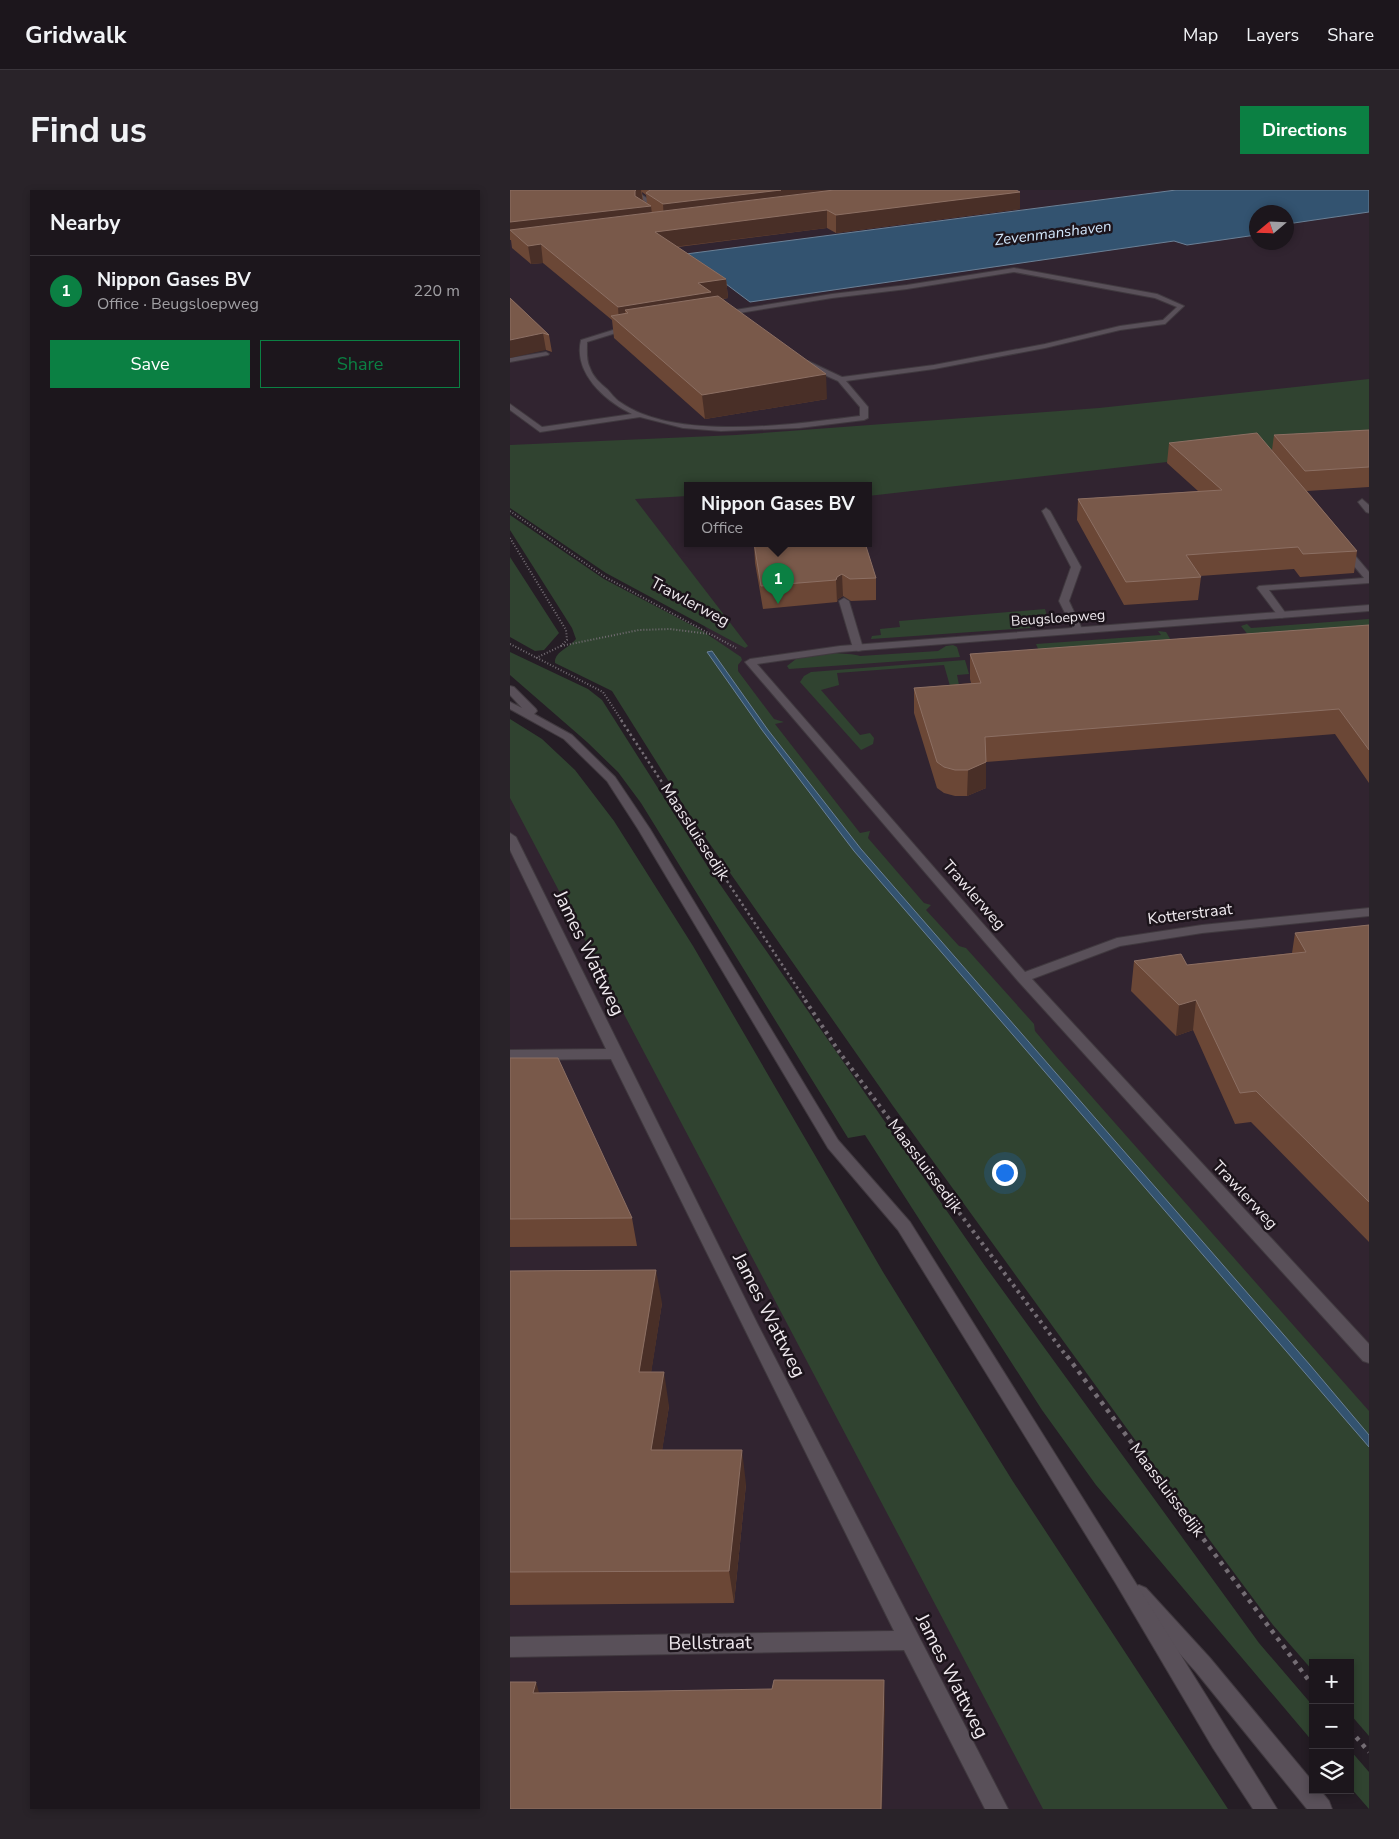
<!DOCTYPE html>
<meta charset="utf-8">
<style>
body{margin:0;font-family:"Nunito Sans",sans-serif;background:#292329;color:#f1f3f6}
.controls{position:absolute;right:15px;bottom:15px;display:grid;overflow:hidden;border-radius:0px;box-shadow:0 2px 8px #0003}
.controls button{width:45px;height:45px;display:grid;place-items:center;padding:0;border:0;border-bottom:1px solid #3a353b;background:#1c161c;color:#f1f3f6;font:25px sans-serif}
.compass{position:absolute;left:739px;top:15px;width:45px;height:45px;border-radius:50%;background:#1c161c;box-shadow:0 2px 8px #0003;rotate:251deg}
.you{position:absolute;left:494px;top:982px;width:18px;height:18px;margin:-12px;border:4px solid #fff;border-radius:50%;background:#1a73e8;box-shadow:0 0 0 8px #1a73e833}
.badge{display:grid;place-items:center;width:32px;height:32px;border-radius:50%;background:#0b8043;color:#fff;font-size:16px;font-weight:700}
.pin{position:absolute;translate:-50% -41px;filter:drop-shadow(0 1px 2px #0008)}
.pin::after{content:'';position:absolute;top:26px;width:18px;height:15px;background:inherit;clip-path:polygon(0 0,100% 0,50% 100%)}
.popup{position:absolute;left:174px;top:292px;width:188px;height:65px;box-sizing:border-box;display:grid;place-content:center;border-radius:0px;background:#1c161c;filter:drop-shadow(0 1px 4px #0005);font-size:16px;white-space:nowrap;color:#a09fa3}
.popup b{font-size:19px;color:#f1f3f6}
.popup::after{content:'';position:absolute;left:50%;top:100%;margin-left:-10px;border:10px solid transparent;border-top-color:#1c161c}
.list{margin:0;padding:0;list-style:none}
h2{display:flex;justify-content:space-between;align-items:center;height:65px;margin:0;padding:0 20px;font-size:21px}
h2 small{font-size:16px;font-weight:400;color:#a09fa3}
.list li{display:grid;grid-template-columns:32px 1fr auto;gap:15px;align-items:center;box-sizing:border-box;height:70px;padding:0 20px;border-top:1px solid #3a353b}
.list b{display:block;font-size:19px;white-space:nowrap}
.list p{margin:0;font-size:16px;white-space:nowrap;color:#a09fa3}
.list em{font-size:16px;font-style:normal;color:#a09fa3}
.actions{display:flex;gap:10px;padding:15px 20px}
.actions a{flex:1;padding:11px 0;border:1px solid #0b8043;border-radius:0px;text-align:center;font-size:18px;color:#0b8043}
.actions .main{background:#0b8043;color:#fff}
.icon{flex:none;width:28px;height:28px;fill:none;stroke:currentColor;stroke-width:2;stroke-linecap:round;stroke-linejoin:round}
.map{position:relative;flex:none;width:859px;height:1619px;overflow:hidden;border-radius:0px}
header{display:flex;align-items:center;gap:30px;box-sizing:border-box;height:70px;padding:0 25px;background:#1c161c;border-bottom:1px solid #3a353b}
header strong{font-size:24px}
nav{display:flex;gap:28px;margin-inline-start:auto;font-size:18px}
.intro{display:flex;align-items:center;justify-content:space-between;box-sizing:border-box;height:120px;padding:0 30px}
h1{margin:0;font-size:35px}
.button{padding:12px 22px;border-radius:0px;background:#0b8043;color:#fff;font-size:18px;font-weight:700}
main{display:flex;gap:30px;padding:0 30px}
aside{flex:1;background:#1c161c;border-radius:0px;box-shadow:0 2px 8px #0003}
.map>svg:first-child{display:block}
.built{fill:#312430;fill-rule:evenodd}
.green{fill:#304330}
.water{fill:#335370;stroke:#6b8096}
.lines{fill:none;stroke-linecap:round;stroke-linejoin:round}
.service-casing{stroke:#40393f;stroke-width:2}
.minor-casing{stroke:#40393f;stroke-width:2}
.tertiary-casing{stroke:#40393f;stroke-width:2}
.path-far3{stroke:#746d74;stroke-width:2;stroke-dasharray:1 2;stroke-linecap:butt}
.path-far2{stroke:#746d74;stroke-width:2.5;stroke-dasharray:2.5 3;stroke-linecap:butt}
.path-far1{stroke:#746d74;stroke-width:4;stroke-dasharray:3 4.5;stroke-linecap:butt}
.path{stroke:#746d74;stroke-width:4.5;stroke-dasharray:4 5.5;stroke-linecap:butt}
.service{fill:#595059;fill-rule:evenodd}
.minor{fill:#595059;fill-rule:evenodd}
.tertiary{fill:#595059;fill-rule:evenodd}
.wall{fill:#6b4736;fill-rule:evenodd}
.shaded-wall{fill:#492f27}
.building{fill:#79594a;stroke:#8c6f63}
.labels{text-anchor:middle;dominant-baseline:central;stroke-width:5;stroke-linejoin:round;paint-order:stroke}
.far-street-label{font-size:14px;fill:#efe9ee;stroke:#1c141b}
.far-water-label{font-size:15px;font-style:italic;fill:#d2e7fc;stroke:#1c141b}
.street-label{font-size:16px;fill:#efe9ee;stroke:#1c141b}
.near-street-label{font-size:19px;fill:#efe9ee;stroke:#1c141b}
</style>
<header>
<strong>Gridwalk</strong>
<nav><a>Map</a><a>Layers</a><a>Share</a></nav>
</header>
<div class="intro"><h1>Find us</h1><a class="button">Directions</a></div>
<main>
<aside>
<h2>Nearby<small></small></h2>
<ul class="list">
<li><span class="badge">1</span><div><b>Nippon Gases BV</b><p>Office · Beugsloepweg</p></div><em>220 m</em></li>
</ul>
<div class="actions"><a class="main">Save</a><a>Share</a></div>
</aside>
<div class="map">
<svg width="859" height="1619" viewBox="0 0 859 1619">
<rect width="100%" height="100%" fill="#251d25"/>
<!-- built -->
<path class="built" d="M0,0h666l-490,64 64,48 506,-73v13h30l1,-18 82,-12v1225l-507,-590 -159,-223 -193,-176zM178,295h180v58h-180z
M0,576l560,1043h-560z"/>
<!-- green -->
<path class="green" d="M859,189v60l-501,57v-11h-180v11l-53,3 113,147 -3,2 -139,-75 -96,-65v-63l226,-10 363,-27z
M0,325l94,64 97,51 40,27 1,3 -4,5v6l36,48 10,3 -9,2 85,109 10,-2 -2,7 56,65 7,2 -5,5 33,36 7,2 68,76 1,7 20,24 314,356v325l-19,-22v-51h-37v8l-40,-46 -140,-188 -240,-331 -202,-289 -79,-126 -57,-28c-1,-11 14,-15 21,-24l-4,-11 -62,-98z
M0,367l49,76 -15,17 -9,1 -25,-14z
M535,419l2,7 -17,12 -159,11 1,-3 9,-1 -1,-6 20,-2 -1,-6z
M859,429v8l-120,9 -8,-10 6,-2 4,4z
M648,441l8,1 6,10 -133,9 -3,-7 125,-9z
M443,455l4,2 3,10 -171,12 -2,-3c3,-2 6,-5 9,-7 14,-7 49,-7 64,-3l78,-5 8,-5z
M0,462l78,37 14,11 106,167 277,399 274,377 54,63v36l-217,-257 -54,-75 -177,-275 -17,3 -207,-335 -23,-31 -31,-30 -77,-67z
M455,470l4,14 -12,1 2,10 -9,1 -6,-21 -107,8 2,12 -18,5 39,45 10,-2 4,5 -1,6 -12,6 -61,-68 4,-6 7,-4z
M0,529l32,20 33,31 39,51 79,125 190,326 129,208 216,329h-185l-533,-1011z
M840,1560l19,22v37l-19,-22z"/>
<!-- water -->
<path class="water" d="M666,0h193v22l-82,12 -1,-12h-30v23l-69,10 -13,-4 -424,61 -64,-48z
M202,461l56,79 93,119 449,516 59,70v12l-515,-596 -92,-121 -55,-78z"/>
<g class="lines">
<defs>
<path id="service" d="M118,0h7l16,11 13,-2 3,2 -19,3z
M504,78l143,26 27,12 -19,18 -45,6 -75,18 -111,21 -88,12 22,26v11l-4,2 -65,8 -78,3 -38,-3 -43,-11 -100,15 -30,-22v-6l32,23 90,-13c-27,-13 -59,-41 -51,-74l32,-10 219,-36 75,-9zM504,82l141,26 22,9 -14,13 -43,6 -75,18 -111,21 -92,12 -34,-16h-6v4l36,16 22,26v9c-65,8 -184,26 -240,-14 -5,-3 -9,-9 -13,-13 -7,-6 -14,-12 -17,-21 -4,-8 -3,-17 -3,-26l29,-9 216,-35 75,-9z
M36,162l3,2 -1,1 -38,7v-4z
M852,309l7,6v8l-3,-1 -8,-10z
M536,318l4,3 31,56 -12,34 14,30 -2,2h-6l-16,-32 12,-34 -29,-56z
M834,355l3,1 22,26v11l-100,7 18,25 -5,3 -3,-1 -22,-29 2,-2 105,-8 -25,-30z
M334,408l5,3 14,47 -1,2 -4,1 -5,-3 -14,-47z"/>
<path id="minor" d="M859,415v6l-529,41 -83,12 268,308 92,-34 85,-13 167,-17v8l-167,17 -82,13 -88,33 337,365v19l-6,-2 -345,-380 -273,-319 5,-3 90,-13z
M0,643l6,4 242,488 250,484h-23l-81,-159 -394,7v-20l384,-6 -283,-572 -101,1v-10l96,-1 -96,-199z
M629,1395l7,3 64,70 103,124v8h7l9,11 3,8h-25l-111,-137 -64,-72 -3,-6 3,-6z"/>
<path id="tertiary" d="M0,496l4,1 22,22 1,2 -3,3 38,21 43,42 35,52 188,311 72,82 367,587h-24l-40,-61 -98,-166 -217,-352 -70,-82 -190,-319 -31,-48 -43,-42 -54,-30v-7l12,6 -12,-13z"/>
</defs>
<!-- service casing -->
<use href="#service" class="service-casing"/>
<!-- minor casing -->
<use href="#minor" class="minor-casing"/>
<!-- tertiary casing -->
<use href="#tertiary" class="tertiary-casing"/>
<!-- path-far3 -->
<path class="path-far3" d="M0,321l95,66 131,71
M0,348l56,92 1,10 -6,6 -25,12
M0,454l93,48 19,29
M51,456l78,-16 31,-1 40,5"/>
<!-- path-far2 -->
<path class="path-far2" d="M111,530l185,281"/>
<!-- path-far1 -->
<path class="path-far1" d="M295,810l35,53 227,304"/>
<!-- path -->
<path class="path" d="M557,1166l246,330
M840,1540l19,22"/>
<!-- service -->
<use href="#service" class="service"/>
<!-- minor -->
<use href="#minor" class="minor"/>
<!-- tertiary -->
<use href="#tertiary" class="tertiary"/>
</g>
<!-- wall -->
<path class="wall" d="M0,0h506l4,19 -184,24 -9,-5 -149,19 48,32 2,19 -5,1 104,100 -122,20 -91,-81 -2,-18 -69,-57 -12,1 -19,-16 -1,-8h-1zM132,2l4,3 1,8 -4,-3z
M0,108l39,37 3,17 -6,-2z
M859,240v57l-62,4 50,60 -3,22 -54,4 -6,-8 -94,7 1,1 -3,23 -74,5 -47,-85 1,-21 120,-8 -31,-28 2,-20 103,7 2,-15z
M244,353l122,35v22l-25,1 -8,-5 -5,3 -1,3 -74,7 -8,-46z
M859,435v158l-34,-49 -349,28v26l-19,8h-12l-11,-3 -7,-5 -23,-75v-25l57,-5 -1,-4v-25z
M859,735v317l-118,-120 -16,2 -42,-94 -17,6 -45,-45 3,-30 53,4 105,-12 3,-20z
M0,868l122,160 5,28 -127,1z
M0,1081l152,32 -11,69 18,34 -7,44 84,34 -12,119 -224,2z"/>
<!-- shaded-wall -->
<path class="shaded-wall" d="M126,0h5l2,13 8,3 2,17 -143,7v-8z
M217,0h193l-256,31 -1,-17z
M510,2v17l-184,24v-18z
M317,20v18l-170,21 -2,-17z
M31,54l2,19 -12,1 -3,-18z
M216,89l2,19 -100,15 -3,-3 1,16 -7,-3 -1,-16 80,-24z
M33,143l3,17 -36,8v-18z
M316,184l1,25 -122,20 -3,-24z
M332,384l1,22 -5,3 -1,3 -1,-22 1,-3z
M476,572v26l-19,8 1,-26z
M686,810l-3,30 -17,6 3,-31z
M146,1080l6,33 -16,103 -7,-34z
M154,1182l5,34 -12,78 -6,-34z
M232,1260l4,34 -12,119 -5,-32z
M374,1490l1,28 -3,101h-1z
M26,1492l8,28 -11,-17z"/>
<!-- building -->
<path class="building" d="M0,0h126l-1,1v5l16,10 -141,16z
M140,0h131l-118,14 -17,-11z
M324,0h182l4,2 -184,23 -9,-5 -172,22 71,47 -28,4 13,9 -93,15 -77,-63 -13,2 -18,-16z
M208,106l108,78 -124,21 -91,-79 17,-3 -3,-3z
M0,108l39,37 -6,-2 -33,7z
M859,240v37l-64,4 -31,-36z
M747,243l100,118 -54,3 -5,-7 -112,8 15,22 -75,5 -48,-83 144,-9 -53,-47z
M244,353h111l11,35 -26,1 -8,-5 -5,3 -1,3 -75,6z
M859,435v125l-30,-41 -354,28 1,25 -18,8h-13l-11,-3 -7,-5 -23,-74 67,-5 -11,-29z
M859,735v277l-113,-111 -16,2 -44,-93 -17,5 -45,-44 47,-7 6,11 119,-13 -11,-19z
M0,868h48l74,160 -122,1z
M146,1080l-17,102h25l-13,78h91l-13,121 -219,1v-301z
M264,1490h110l-3,129h-371v-127h26l-3,11 239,-4z"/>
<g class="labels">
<!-- far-street labels -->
<g class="far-street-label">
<text transform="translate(548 428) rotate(-4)">Beugsloepweg</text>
</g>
<!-- far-water labels -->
<g class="far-water-label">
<text transform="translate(543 43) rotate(-7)">Zevenmanshaven</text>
</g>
<!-- street labels -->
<g class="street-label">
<text transform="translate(180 412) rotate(28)">Trawlerweg</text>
<text transform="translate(185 642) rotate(57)">Maassluissedijk</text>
<text transform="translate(464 705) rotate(49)">Trawlerweg</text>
<text transform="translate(680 724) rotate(-7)">Kotterstraat</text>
<text transform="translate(415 976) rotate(53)">Maassluissedijk</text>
<text transform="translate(735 1005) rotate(47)">Trawlerweg</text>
<text transform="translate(657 1300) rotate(53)">Maassluissedijk</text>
</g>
<!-- near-street labels -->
<g class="near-street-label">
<text transform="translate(79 763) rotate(64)">James Wattweg</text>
<text transform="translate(259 1125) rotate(63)">James Wattweg</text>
<text transform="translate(200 1453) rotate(-1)">Bellstraat</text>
<text transform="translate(442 1486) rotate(63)">James Wattweg</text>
</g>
</g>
</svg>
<div class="controls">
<button>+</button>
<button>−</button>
<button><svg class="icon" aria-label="layers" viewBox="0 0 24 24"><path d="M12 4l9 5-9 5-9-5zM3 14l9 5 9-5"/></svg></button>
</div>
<svg class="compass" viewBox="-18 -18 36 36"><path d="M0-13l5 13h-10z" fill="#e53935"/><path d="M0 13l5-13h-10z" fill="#a09fa3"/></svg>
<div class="you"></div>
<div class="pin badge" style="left:268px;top:414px">1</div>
<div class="popup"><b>Nippon Gases BV</b>Office</div>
</div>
</main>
